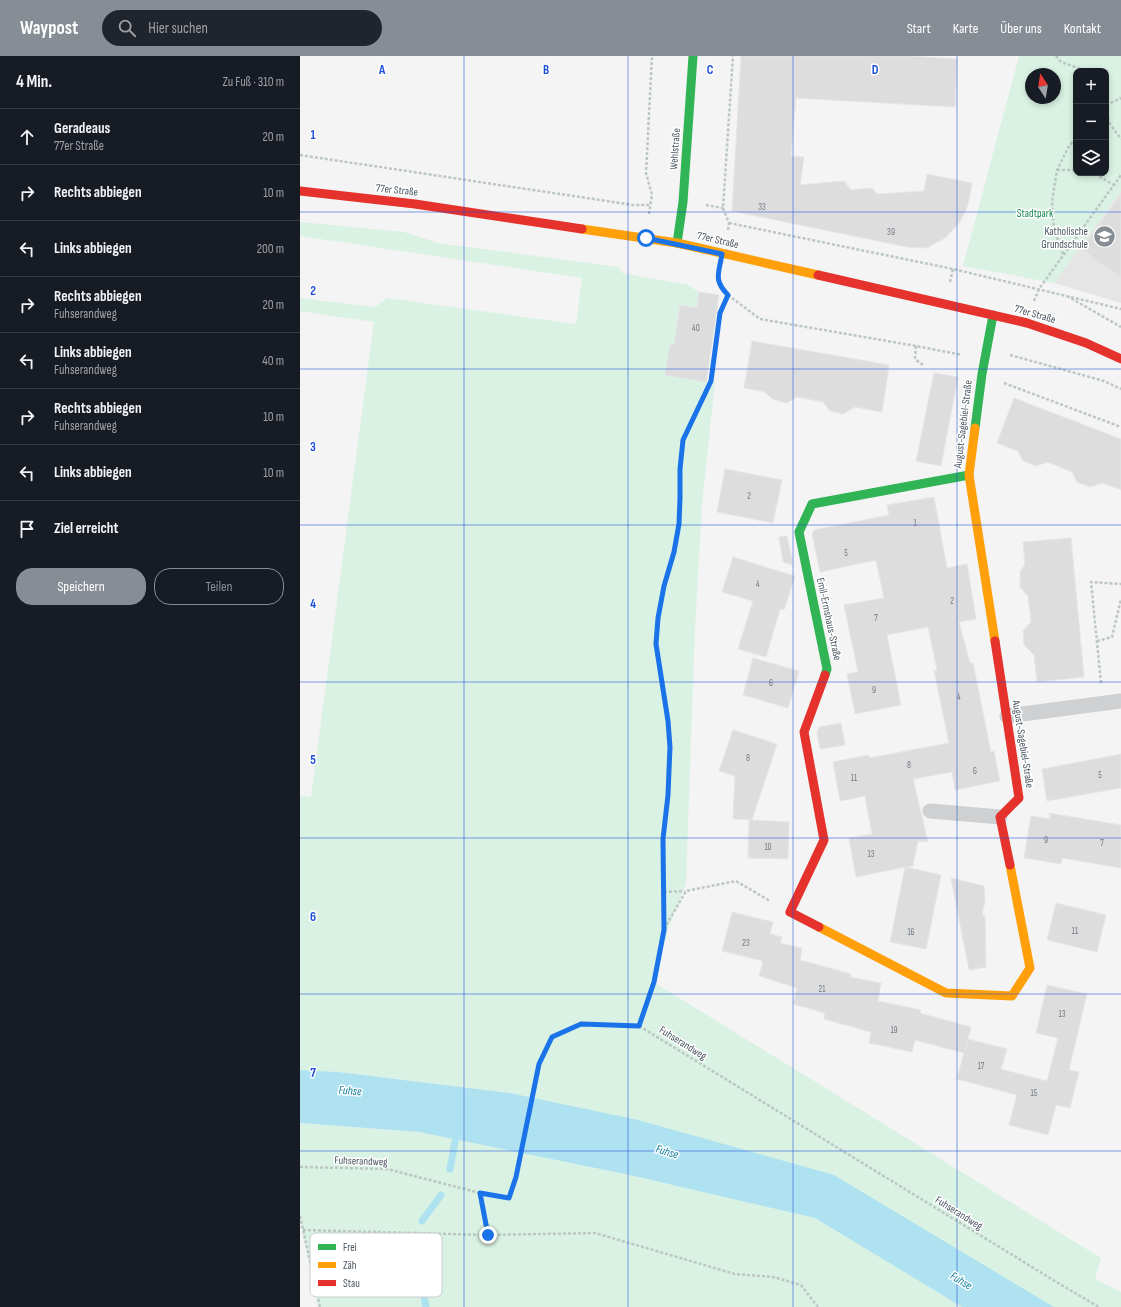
<!DOCTYPE html>
<html lang="de">
<meta charset="utf-8">
<style>
body{margin:0;font-family:"Sofia Sans Condensed",sans-serif;background:#20242c;color:#f1f3f6}
.controls{position:absolute;right:12px;top:12px;display:grid;overflow:hidden;border-radius:8px;box-shadow:0 2px 6px #0003}
.controls button{width:36px;height:36px;display:grid;place-items:center;padding:0;border:0;border-bottom:1px solid #363941;background:#171b24;color:#f1f3f6;font:20px sans-serif}
.compass{position:absolute;left:725px;top:12px;width:36px;height:36px;border-radius:50%;background:#171b24;box-shadow:0 2px 6px #0003;rotate:348deg}
.stop{position:absolute;width:12px;height:12px;margin:-9px;border:3px solid #1a73e8;border-radius:50%;background:#fff}
.stop.end{background:#1a73e8;border-color:#fff;box-shadow:0 1px 4px #0008}
.list{margin:0;padding:0;list-style:none}
h2{display:flex;justify-content:space-between;align-items:center;height:52px;margin:0;padding:0 16px;font-size:17px}
h2 small{font-size:13px;font-weight:400;color:#9ea1a6}
.list li{display:grid;grid-template-columns:26px 1fr auto;gap:12px;align-items:center;box-sizing:border-box;height:56px;padding:0 16px;border-top:1px solid #363941}
.list b{display:block;font-size:15px;white-space:nowrap}
.list p{margin:0;font-size:13px;white-space:nowrap;color:#9ea1a6}
.list em{font-size:13px;font-style:normal;color:#9ea1a6}
.actions{display:flex;gap:8px;padding:12px 16px}
.actions a{flex:1;padding:9px 0;border:1px solid #868d94;border-radius:16px;text-align:center;font-size:14px;color:#868d94}
.actions .main{background:#868d94;color:#fff}
.icon{flex:none;width:22px;height:22px;fill:none;stroke:currentColor;stroke-width:2;stroke-linecap:round;stroke-linejoin:round}
.map{position:relative;flex:none;width:821px;height:1251px;overflow:hidden}
header{display:flex;align-items:center;gap:24px;box-sizing:border-box;height:56px;padding:0 20px;background:#868d94;color:#fff}
header strong{font-size:19px}
nav{display:flex;gap:22px;margin-inline-start:auto;font-size:14px}
.search{width:280px;height:36px;background:#20242c;display:flex;align-items:center;gap:10px;box-sizing:border-box;padding:0 14px;border-radius:22px;color:#9ea1a6;font-size:15px}
main{display:flex}
aside{flex:1;background:#171b24}
.map>svg:first-child{display:block}
.education{fill:#e6e5e6}
.green{fill:#d9f2e3;fill-rule:evenodd}
.water{fill:#aee2f0}
.lines{fill:none;stroke-linecap:round;stroke-linejoin:round}
.stream{stroke:#aee2f0;stroke-width:7}
.building{fill:#ddddde;stroke:#e5e6e7}
.path{stroke:#bcc7c4;stroke-width:2.5;stroke-dasharray:3 2;stroke-linecap:butt}
.lane{stroke:#ced0d2;stroke-width:15}
.fast{stroke:#30b455;stroke-width:9}
.slow{stroke:#ff9f0a;stroke-width:9}
.jam{stroke:#e5322d;stroke-width:9}
.route{stroke:#1a73e8;stroke-width:5}
.grid{fill:none;stroke:#1d4ed8;stroke-width:1;stroke-opacity:0.55}
.labels{text-anchor:middle;dominant-baseline:central;stroke-width:3;stroke-linejoin:round;paint-order:stroke}
.number-label{font-size:9px;fill:#707881}
.street-label{font-size:11px;fill:#4a5661;stroke:#fff}
.park-label{font-size:11px;fill:#17864f;stroke:#fff}
.poi-label{font-size:11px;fill:#4a5661;stroke:#fff;text-anchor:end}
.water-label{font-size:12px;font-style:italic;fill:#0c7c9b;stroke:#fff}
.key{fill:#fff;stroke:#c9ccd0;stroke-width:1}
.key-label{font-size:11px;fill:#4a5661}
.grid-label{font-size:13px;text-anchor:middle;font-weight:bold;fill:#1d4ed8;stroke:#fff;stroke-width:3;stroke-linejoin:round;paint-order:stroke}
</style>
<header>
<strong>Waypost</strong>
<div class="search"><svg class="icon" aria-label="search" viewBox="0 0 24 24"><circle cx="10" cy="10" r="6"/><path d="M15 15l6 6"/></svg>Hier suchen</div>
<nav><a>Start</a><a>Karte</a><a>Über uns</a><a>Kontakt</a></nav>
</header>
<main>
<aside>
<h2>4 Min.<small>Zu Fuß · 310 m</small></h2>
<ul class="list">
<li><svg class="icon" aria-label="ahead" viewBox="0 0 24 24"><path d="M12 20V5M6 11l6-6 6 6"/></svg><div><b>Geradeaus</b><p>77er Straße</p></div><em>20 m</em></li>
<li><svg class="icon" aria-label="right" viewBox="0 0 24 24"><path d="M7 20v-9h11M14 6l5 5-5 5"/></svg><div><b>Rechts abbiegen</b></div><em>10 m</em></li>
<li><svg class="icon" aria-label="left" viewBox="0 0 24 24"><path d="M17 20v-9H6M10 6l-5 5 5 5"/></svg><div><b>Links abbiegen</b></div><em>200 m</em></li>
<li><svg class="icon" aria-label="right" viewBox="0 0 24 24"><path d="M7 20v-9h11M14 6l5 5-5 5"/></svg><div><b>Rechts abbiegen</b><p>Fuhserandweg</p></div><em>20 m</em></li>
<li><svg class="icon" aria-label="left" viewBox="0 0 24 24"><path d="M17 20v-9H6M10 6l-5 5 5 5"/></svg><div><b>Links abbiegen</b><p>Fuhserandweg</p></div><em>40 m</em></li>
<li><svg class="icon" aria-label="right" viewBox="0 0 24 24"><path d="M7 20v-9h11M14 6l5 5-5 5"/></svg><div><b>Rechts abbiegen</b><p>Fuhserandweg</p></div><em>10 m</em></li>
<li><svg class="icon" aria-label="left" viewBox="0 0 24 24"><path d="M17 20v-9H6M10 6l-5 5 5 5"/></svg><div><b>Links abbiegen</b></div><em>10 m</em></li>
<li><svg class="icon" aria-label="arrive" viewBox="0 0 24 24"><path d="M6 21V4h12l-3 4 3 4H6"/></svg><div><b>Ziel erreicht</b></div></li>
</ul>
<div class="actions"><a class="main">Speichern</a><a>Teilen</a></div>
</aside>
<div class="map">
<svg width="821" height="1251" viewBox="0 0 821 1251">
<rect width="100%" height="100%" fill="#f4f4f4"/>
<!-- education -->
<path class="education" d="M821,135v112l-67,-20z"/>
<!-- green -->
<path class="green" d="M719,0h102v135l-67,92 -91,-17zM776,15h30v102h-30zM731,18h24v24h-24z
M0,166l104,10 34,11 181,24 3,6 66,12 11,7 20,3 -13,87h9l-13,122 -7,124 -9,255 -18,46 -13,54 446,275 -6,21 26,13v15h-67l-220,-132 -324,-82 -172,-21 -38,-2v-274l11,1 63,-475 -74,-11v-13l75,9 12,-9 189,26 6,-46 -282,-42z
M0,1067l119,9 206,42 190,44 147,89h-644l-18,-89z"/>
<!-- water -->
<path class="water" d="M0,1014l38,2 172,21 128,27 196,55 220,132h-92l-147,-89 -190,-44 -206,-42 -119,-9z"/>
<g class="lines">
<!-- stream -->
<path class="stream" d="M150,1113l7,-38
M122,1165l19,-26
M115,1191l11,60"/>
</g>
<!-- building -->
<path class="building" d="M441,0h168l48,3 -2,48 -159,-9 -5,58 13,1 -4,28 44,-4 7,9 21,-2 5,6 47,-3 3,-17 45,9 -4,22 -8,17 -15,16 -18,10 -20,-1 -175,-36z
M821,139v83l-40,-29z
M399,236l20,3 -13,87 -41,-7 5,-31 4,1 6,-40 17,3z
M452,285l137,24 -7,47 -27,-5 -12,7 -13,-3 -7,-9 -26,-5 -11,6 -14,-4 -7,-7 -21,-4z
M634,317l24,4 -17,89 -25,-5z
M714,342l107,41v51l-18,-7 -13,4 -13,-5 -5,-10 -24,-10 -12,4 -14,-6 -4,-9 -21,-8z
M425,413l57,11 -9,43 -56,-11z
M634,441l13,71 20,-4 9,55 -17,3 11,41h3l18,89 3,-1 6,30 -45,9 -3,-18 -39,7 15,63 -10,-1 -5,25 -7,1 35,8 -15,74 -36,-7 15,-75 -49,10 -7,-39 23,-4 -7,-38 -25,5 -7,-39 36,-7v3l80,-15 -15,-72 3,-1 -9,-43 -41,8 14,70 -46,9 -8,-40 11,-2 -14,-67 40,-7 -8,-38 -56,12 -8,-38 2,-4 75,-15 -2,-10z
M487,480l6,29 -10,-3 -4,-25z
M771,482l13,139 -47,5 -3,-27 -10,-10 -1,-14 8,-9 -3,-26 -8,-9v-15l5,-8 -2,-22z
M433,501l62,19 -11,34 -4,-1 -14,48 -28,-8 15,-48 -31,-9z
M453,602l46,13 -11,37 -45,-13z
M541,667l4,22 -25,4 -3,-16 2,-6z
M433,674l44,14 -25,76 37,2 -1,37 -40,-1 1,-38h2l-18,-1 2,-43 -16,-5z
M821,698v34l-74,13 -5,-32z
M749,757l72,12v43l-59,-10 -1,6 -37,-6 7,-42 19,3z
M651,822l33,8 1,15 -3,14h3l1,52 -17,3z
M756,847l50,12 -9,37 -50,-12z
M432,856l41,10 -3,12 12,3 -2,6 22,5 -2,12 51,14 -1,3 31,6 -3,18 43,9 -1,3 51,14 -6,23 3,-11 39,10 -6,20 46,12 11,-43 -22,-5 11,-48 40,9 -18,76 10,2 -9,36 -14,-3 -8,30 -39,-10 8,-30 -60,-16 7,-26 -49,-13 -3,12 -43,-9 2,-11 -47,-13 1,-6 -32,-9 4,-16 -38,-12 4,-15 -41,-10z"/>
<g class="lines">
<!-- path -->
<path class="path" d="M756,0l5,6 26,9
M806,49l15,-7
M806,57l4,11 11,15
M0,99l333,50h17
M757,114h19
M790,117l7,2 17,10
M406,149l17,3
M349,158l3,-19 -6,-22 6,-117
M429,167l224,46 168,40
M428,174l1,-7 -6,-15 10,-152
M763,198l-9,-25 -2,-27 5,-32 11,-22 8,-11
M650,226l3,-13
M428,239l32,24 156,27 46,9
M767,240l54,31
M734,245l5,-12 82,-114
M616,290l-1,13 8,6
M710,299l94,26 17,8
M704,327l117,44
M797,585l15,-4 9,-38
M801,627l-10,-101 30,2
M364,836l21,-1
M364,873l22,-38 50,-10 34,20
M339,970l15,-44 10,-52 -1,-91 5,-44 1,-48 -1,-26 -13,-77 3,-26 6,-32 10,-34 5,-28 2,-26 -1,-29 3,-29 28,-59 9,-68 8,-18c-5,-5 -12,-12 -10,-19
M0,1111l87,2 93,24 29,5 7,-21 23,-113 13,-27 29,-13 58,2 424,260 36,21
M180,1137l7,42
M0,1160l20,91
M3,1174l184,5 108,-2 140,41 38,3 28,8 17,22"/>
<!-- lane -->
<path class="lane" d="M707,660l114,-15
M630,755l70,6"/>
<!-- fast -->
<path class="fast" d="M377,187l6,-41 10,-146
M675,372l7,-54 11,-59
M525,619l2,-6 -28,-137 13,-28 157,-29"/>
<!-- slow -->
<path class="slow" d="M282,173l95,14 141,32
M675,372l-6,47 26,166
M519,871l127,66 66,3 18,-28 -20,-103"/>
<!-- jam -->
<path class="jam" d="M0,135l115,13 167,25
M518,219l209,48 59,20 35,16
M695,585l24,157 -19,19 10,48
M519,871l-29,-15 34,-72 -20,-108 21,-57"/>
</g>
<g class="lines">
<!-- route -->
<path class="route" d="M188,1179l-8,-42 29,5 7,-21 23,-113 13,-27 29,-13 58,2 15,-44 10,-52 -1,-91 5,-44 2,-48 -2,-26 -12,-77 2,-26 6,-32 10,-34 5,-28 1,-26v-29l3,-29 28,-59 9,-68 8,-18c-15,-15 -9,-22 -6,-41l-76,-16"/>
</g>
<!-- grid -->
<path class="grid" d="M164,0v1251M328,0v1251M493,0v1251M657,0v1251M0,156h821M0,313h821M0,469h821M0,626h821M0,782h821M0,938h821M0,1095h821"/>
<!-- icons -->
<defs>
<symbol id="school-disc" viewBox="-11 -11 22 22"><circle r="9.5" fill="#868d94" stroke="#fff"/><path d="M0-5L7-2L0 1L-7-2ZM-4 1L0 2.5L4 1V4Q0 6-4 4Z" fill="#fff"/></symbol>
</defs>
<g fill-rule="evenodd">
<use href="#school-disc" x="792" y="168" width="25" height="25"/>
</g>
<g class="labels">
<!-- number labels -->
<g class="number-label">
<text x="462" y="151">33</text>
<text x="591" y="176">39</text>
<text x="396" y="272">40</text>
<text x="449" y="440">2</text>
<text x="615" y="467">1</text>
<text x="546" y="497">5</text>
<text x="458" y="528">4</text>
<text x="652" y="545">2</text>
<text x="576" y="562">7</text>
<text x="471" y="627">6</text>
<text x="574" y="634">9</text>
<text x="659" y="641">4</text>
<text x="448" y="702">8</text>
<text x="609" y="709">8</text>
<text x="675" y="715">6</text>
<text x="800" y="719">5</text>
<text x="554" y="722">11</text>
<text x="746" y="784">9</text>
<text x="802" y="787">7</text>
<text x="468" y="791">10</text>
<text x="571" y="798">13</text>
<text x="775" y="875">11</text>
<text x="611" y="876">16</text>
<text x="446" y="887">23</text>
<text x="522" y="933">21</text>
<text x="762" y="958">13</text>
<text x="594" y="974">19</text>
<text x="681" y="1010">17</text>
<text x="734" y="1037">15</text>
</g>
<!-- street labels -->
<g class="street-label">
<text transform="translate(375 93) rotate(-86)">Wehlstraße</text>
<text transform="translate(97 134) rotate(6)">77er Straße</text>
<text transform="translate(418 184) rotate(13)">77er Straße</text>
<text transform="translate(735 258) rotate(16)">77er Straße</text>
<text transform="translate(663 368) rotate(-83)">August-Sagebiel-Straße</text>
<text transform="translate(529 563) rotate(78)">Emil-Ermshaus-Straße</text>
<text transform="translate(723 688) rotate(81)">August-Sagebiel-Straße</text>
<text transform="translate(383 987) rotate(32)">Fuhserandweg</text>
<text transform="translate(61 1105) rotate(2)">Fuhserandweg</text>
<text transform="translate(659 1157) rotate(32)">Fuhserandweg</text>
</g>
<!-- park labels -->
<g class="park-label">
<text x="735" y="157">Stadtpark</text>
</g>
<!-- poi labels -->
<g class="poi-label">
<text x="788" y="175">Katholische<tspan x="788" dy="13">Grundschule</tspan></text>
</g>
<!-- water labels -->
<g class="water-label">
<text transform="translate(50 1035) rotate(4)">Fuhse</text>
<text transform="translate(367 1096) rotate(17)">Fuhse</text>
<text transform="translate(661 1225) rotate(31)">Fuhse</text>
</g>
</g>
<!-- legend -->
<rect x="10" y="1177" width="132" height="64" rx="6" class="key"/>
<rect x="18" y="1188" width="18" height="6" fill="#30b455"/>
<rect x="18" y="1206" width="18" height="6" fill="#ff9f0a"/>
<rect x="18" y="1224" width="18" height="6" fill="#e5322d"/>
<g class="key-label">
<text x="43" y="1195">Frei</text>
<text x="43" y="1213">Zäh</text>
<text x="43" y="1231">Stau</text>
</g>
<g class="grid-label">
<text x="82" y="18">A</text>
<text x="246" y="18">B</text>
<text x="410" y="18">C</text>
<text x="575" y="18">D</text>
<text x="13" y="83">1</text>
<text x="13" y="239">2</text>
<text x="13" y="395">3</text>
<text x="13" y="552">4</text>
<text x="13" y="708">5</text>
<text x="13" y="865">6</text>
<text x="13" y="1021">7</text>
</g>
</svg>
<div class="controls">
<button>+</button>
<button>−</button>
<button><svg class="icon" aria-label="layers" viewBox="0 0 24 24"><path d="M12 4l9 5-9 5-9-5zM3 14l9 5 9-5"/></svg></button>
</div>
<svg class="compass" viewBox="-18 -18 36 36"><path d="M0-13l5 13h-10z" fill="#e53935"/><path d="M0 13l5-13h-10z" fill="#9ea1a6"/></svg>
<div class="stop" style="left:346px;top:182px"></div>
<div class="stop end" style="left:188px;top:1179px"></div>
</div>
</main>
